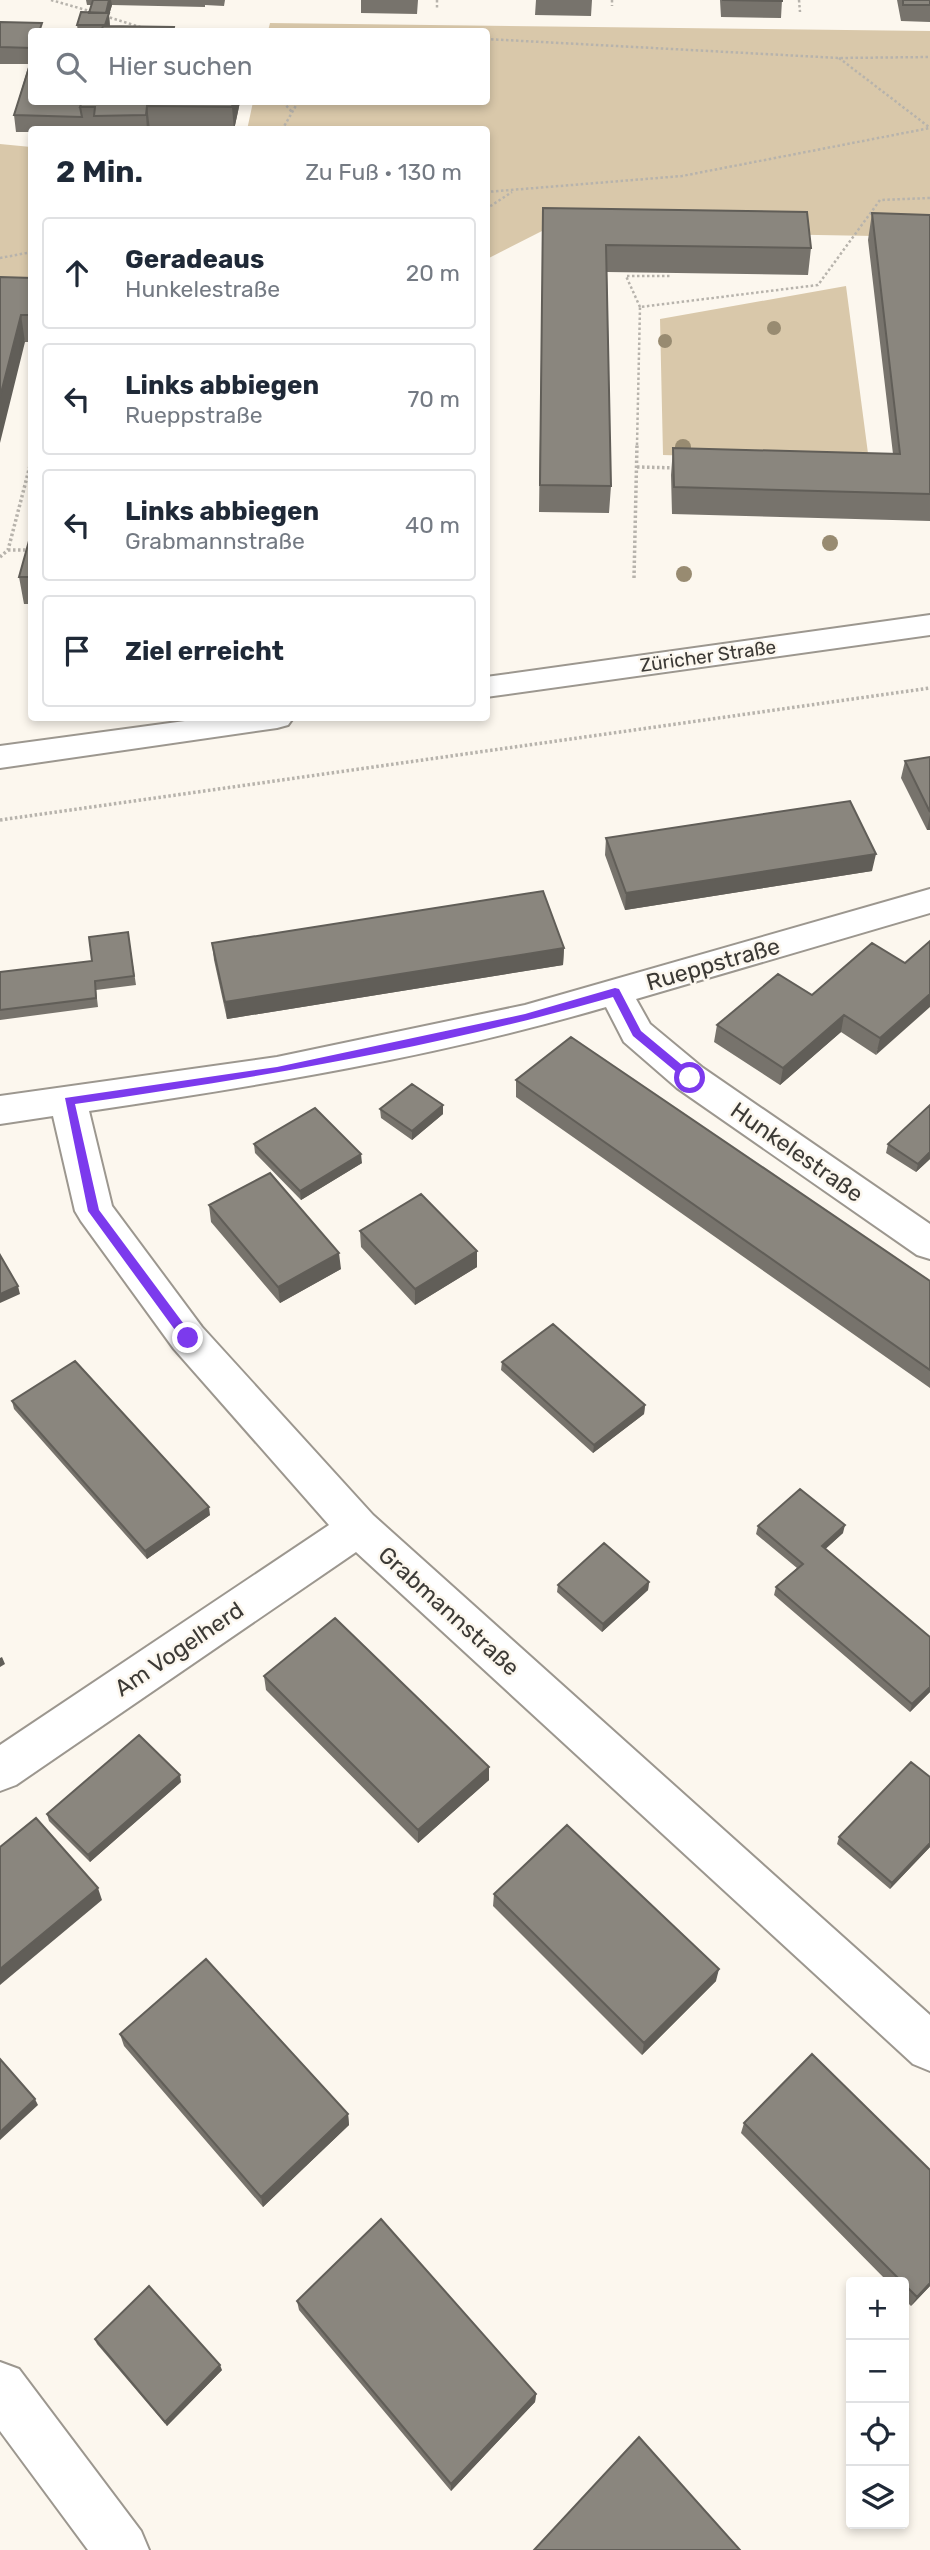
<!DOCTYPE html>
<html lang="de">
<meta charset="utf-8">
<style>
body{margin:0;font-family:Rubik,sans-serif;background:#f6f6f7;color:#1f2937}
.controls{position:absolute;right:21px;bottom:21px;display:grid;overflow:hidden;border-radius:7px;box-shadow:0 4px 10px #0003}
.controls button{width:63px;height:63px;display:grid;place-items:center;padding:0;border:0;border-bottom:2px solid #e0e1e3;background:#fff;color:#1f2937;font:35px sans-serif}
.stop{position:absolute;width:21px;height:21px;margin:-16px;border:5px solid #7c3aed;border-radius:50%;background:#fff}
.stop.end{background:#7c3aed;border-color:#fff;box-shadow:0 2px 7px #0008}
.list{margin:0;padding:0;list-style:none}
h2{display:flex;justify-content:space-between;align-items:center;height:91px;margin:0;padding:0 28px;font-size:30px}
h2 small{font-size:23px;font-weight:400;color:#747a83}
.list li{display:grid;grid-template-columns:46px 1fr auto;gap:21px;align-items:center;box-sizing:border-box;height:112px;margin:0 14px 14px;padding:0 14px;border:2px solid #e0e1e3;border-radius:7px}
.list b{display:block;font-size:26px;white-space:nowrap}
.list p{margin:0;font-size:23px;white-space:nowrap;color:#747a83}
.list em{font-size:23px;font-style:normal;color:#747a83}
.icon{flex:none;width:38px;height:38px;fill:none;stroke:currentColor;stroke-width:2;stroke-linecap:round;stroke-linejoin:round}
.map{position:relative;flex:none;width:930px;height:2550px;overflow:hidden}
.search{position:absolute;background:#fff;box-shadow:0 4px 10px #0003;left:28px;top:28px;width:462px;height:77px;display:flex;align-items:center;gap:18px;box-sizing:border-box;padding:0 24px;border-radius:7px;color:#747a83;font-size:26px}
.panel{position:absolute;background:#fff;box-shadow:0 4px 10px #0003;left:28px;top:126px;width:462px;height:595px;border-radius:7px}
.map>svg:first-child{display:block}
.green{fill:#d9c8aa}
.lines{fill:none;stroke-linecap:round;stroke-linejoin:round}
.minor-casing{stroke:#9c978f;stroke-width:4}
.path-far1{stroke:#b7b3ac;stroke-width:2.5;stroke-dasharray:2.5 2.5;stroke-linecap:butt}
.path{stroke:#b7b3ac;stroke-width:3.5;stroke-dasharray:2.5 2.5;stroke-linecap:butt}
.minor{fill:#fff;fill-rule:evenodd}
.tree{fill:#988b71}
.wall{fill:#77736c}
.shaded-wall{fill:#615e58}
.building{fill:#8a867e;stroke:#615e58;stroke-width:2}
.route{fill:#7c3aed}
.labels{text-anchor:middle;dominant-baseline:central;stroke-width:5;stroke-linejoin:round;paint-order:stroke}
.far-street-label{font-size:19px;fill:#3c3a36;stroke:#fcf7ee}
.street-label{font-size:23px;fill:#3c3a36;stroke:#fcf7ee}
</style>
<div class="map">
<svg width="930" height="2550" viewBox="0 0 930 2550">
<rect width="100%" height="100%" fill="#fcf7ee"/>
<!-- green -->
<path class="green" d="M270,23l660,8v206l-386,-7 -57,29 -1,-129h-239l6,-28h233v-70l-218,-1z
M0,144l31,3v154l-31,-1z
M846,286l23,175 -206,-6 -3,-136z"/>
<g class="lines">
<defs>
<path id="minor" d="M930,615v20l-444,62v-20z
M207,718h86l-5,7 -11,3 -277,40v-22z
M930,889v24l-294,86 14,25 53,44 227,156v35l-13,-4 -240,-167 -53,-46 -18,-35c-170,50 -343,78 -517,104l23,95 90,121 171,188 557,500v56l-17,-7 -557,-512 -340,233 -16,6v-46l329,-220 -155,-176 -93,-128 -6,-10 -22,-95 -53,8v-28l277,-39 248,-52z
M0,2362l19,7 122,162 8,19h-61l-88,-119z"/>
</defs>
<!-- minor casing -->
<use href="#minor" class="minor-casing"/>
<!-- path-far1 -->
<path class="path-far1" d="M51,0l42,12
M437,0v8
M612,0v6
M799,0l1,12
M105,16l38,12
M486,39l353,19 91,-1
M839,58l90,69
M283,102l9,10
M282,130l16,-28
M486,192l196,-16 248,-48
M486,209l26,-17
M0,258l32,-6
M640,307l-14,-31h46
M637,445l3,-138 178,-22 62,-85 50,-2"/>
<!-- path -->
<path class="path" d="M637,467l41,1
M8,550h24
M0,557l8,-7 24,-92
M634,578l3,-134
M0,820l930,-132"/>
<!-- minor -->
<use href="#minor" class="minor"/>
</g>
<!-- trees -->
<g class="tree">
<circle cx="774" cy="328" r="7"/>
<circle cx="665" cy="341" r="7"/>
<circle cx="683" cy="447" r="8"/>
<circle cx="830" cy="543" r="8"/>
<circle cx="684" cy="574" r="8"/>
</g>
<!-- wall -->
<path class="wall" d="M86,0h139l-1,6 -19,-1v2l-93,-2 -3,10 1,11 64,1v5h-96l-1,-7 12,-12 2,-8h-4z
M361,0h57l-1,14 -56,-1z
M536,0h56l-1,16 -56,-1z
M720,0h62l-1,18 -60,-1z
M897,0h33v22l-29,-1z
M0,22l32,10v70h208l-6,28h-202v2h-16l-2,-17 15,-51h-29z
M543,208l268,40 -3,27 -201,-3 4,214 -2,27 -70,-1z
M872,213l58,2v306l-258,-7 -1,-39 2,-27 220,6 -25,-214z
M0,277l32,1v64h-7z
M32,530v74h-8l-5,-27z
M930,757v73h-3l-26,-52 4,-17z
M606,838l266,33 -247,39 -20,-55z
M128,932l8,53 -40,5 2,17 -98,13v-48l92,-11z
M212,943l352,5 -1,17 -336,54 -13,-59z
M905,963l-29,92 -35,-23 -61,53 -66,-43 3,-17 95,-30z
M516,1080l414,201v107l-414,-291z
M930,1105v54l-14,13 -30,-19 2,-9z
M380,1109l63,5 -31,26 -31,-22z
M254,1144l108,19 -61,37 -46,-47z
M209,1205l132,64 -61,34 -69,-81z
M360,1231l117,20v16l-62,38 -54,-58z
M502,1362l143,43 -1,9 -51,39 -92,-83z
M12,1401l198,114 -63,44 -133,-150z
M758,1526l85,7 -18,16 105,143 -20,20 -136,-117 2,-8 21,-19 -41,-34z
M649,1582l-1,8 -46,42 -45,-40 1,-7z
M264,1676l225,104 -71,63 -152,-153z
M930,1777v70l-40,42 -53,-45 2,-7z
M181,1782l-91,80 -41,-41 -2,-7z
M494,1894l222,87 -74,74 -149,-149z
M120,2034l228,80 1,11 -86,82 -139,-161z
M744,2123l186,163 -19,20 -7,-7v-17h-16l-147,-149z
M297,2301l239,93 -1,8 -84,89 -152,-181z
M95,2339l127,31 -55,56 -70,-82z"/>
<!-- shaded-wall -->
<path class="shaded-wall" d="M109,0h2l1,5 -3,10 1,14 -4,3 -2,-12z
M233,102h7l-6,28 -2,-23z
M147,106l3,24h-3l-1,-15z
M21,315l4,27 -25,101v-46z
M930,815v15h-3z
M876,854l-4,17 -247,39 1,-17z
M564,948l-1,17 -336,54 -2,-17z
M930,994v13l-54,48 4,-17z
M844,1015l-3,17 -61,53 3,-17z
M443,1105v9l-31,26v-9z
M930,1152v7l-14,13 2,-8z
M361,1154l1,9 -61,37 -1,-9z
M477,1251v16l-62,38v-16z
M339,1253l2,16 -61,34 -2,-16z
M18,1286l2,8 -20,9v-9z
M645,1405l-1,9 -51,39 1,-8z
M209,1507l1,8 -63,44 -2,-8z
M845,1525l-2,8 -23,21 2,-8z
M649,1582l-1,8 -46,42 1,-8z
M2,1657l3,7 -5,3v-9z
M930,1687v5l-20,20 2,-8z
M489,1767v13l-71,63v-13z
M180,1775l1,7 -91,80 -2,-7z
M930,1843v4l-40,42 2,-6z
M98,1888l4,12 -102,85v-16z
M719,1969l-3,12 -74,74 2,-12z
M35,2099l3,6 -38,35v-8z
M348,2114l1,11 -86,82 -2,-10z
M930,2283v3l-19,20 6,-9z
M220,2365l2,5 -55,56 -2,-4z
M536,2394l-1,8 -84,89v-7z"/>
<!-- building -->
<path class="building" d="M93,0h16l-3,13h-17z
M722,0h60v1z
M903,0h27v5h-27z
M81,12l28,1 -4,12h-28z
M0,22l42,1 -3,9h-7v16l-32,-1z
M103,26l71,1 -1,5h-72z
M32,58v44h50l-2,5 2,10 -68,-2z
M82,102h151l-1,5 -85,-1 -1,9 -52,1 1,-9h-15z
M543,208l264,4 4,36 -205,-3 5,241 -71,-1z
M872,213l58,2v279l-256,-7 -1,-39 227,6z
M0,277l32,1v37h-11l-21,82z
M32,530v47h-13z
M930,757v55l-25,-51z
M850,801l26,53 -250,39 -20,-55z
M543,891l21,57 -339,54 -13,-59z
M128,932l6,44 -39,5 1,17 -96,12v-38l92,-11 -3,-24z
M930,941v53l-50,44 -36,-23 -61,53 -66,-43 61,-51 34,21 60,-52 33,20z
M571,1037l359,244v89l-414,-290z
M412,1084l31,21 -31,26 -32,-22z
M930,1105v47l-12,12 -30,-20z
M315,1108l46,46 -61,37 -46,-47z
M270,1173l69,80 -61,34 -69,-82z
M421,1194l56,57 -62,38 -55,-58z
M0,1255l18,31 -18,8z
M553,1324l92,81 -51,40 -92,-83z
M75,1361l134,146 -64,44 -133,-150z
M800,1489l45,36 -23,21 108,91v50l-18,17 -136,-117 27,-23 -45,-38z
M604,1543l45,39 -46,42 -45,-39z
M335,1618l154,149 -71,63 -154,-154z
M139,1735l41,40 -92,80 -41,-41z
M911,1762l19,15v66l-38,40 -53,-46z
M36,1818l62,70 -98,81v-122z
M567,1825l152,144 -75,74 -150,-149z
M206,1959l142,155 -87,83 -141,-163z
M812,2054l118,116v113l-13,14 -13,-13v-2h-2l-158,-159z
M0,2059l35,40 -35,33z
M381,2219l155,175 -85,90 -154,-183z
M149,2286l71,79 -55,57 -70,-83z
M639,2437l101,113h-206z"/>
<!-- route -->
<path class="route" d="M615,988l4,1 22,42 53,44v5h-8l-53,-44 -20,-39c-177,51 -357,81 -538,107l24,106 93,125v6h-9l-95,-130 -23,-113 212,-31 248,-53z"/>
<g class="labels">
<!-- far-street labels -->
<g class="far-street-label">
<text transform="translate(708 656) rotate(-8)">Züricher Straße</text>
</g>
<!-- street labels -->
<g class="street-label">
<text transform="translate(713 964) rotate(-16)">Rueppstraße</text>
<text transform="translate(797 1152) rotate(35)">Hunkelestraße</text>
<text transform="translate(449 1611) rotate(42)">Grabmannstraße</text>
<text transform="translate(179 1649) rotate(-34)">Am Vogelherd</text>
</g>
</g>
</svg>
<div class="controls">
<button>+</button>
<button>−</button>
<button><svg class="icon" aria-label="locate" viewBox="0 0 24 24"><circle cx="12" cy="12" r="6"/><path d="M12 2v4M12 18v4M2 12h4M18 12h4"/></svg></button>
<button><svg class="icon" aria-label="layers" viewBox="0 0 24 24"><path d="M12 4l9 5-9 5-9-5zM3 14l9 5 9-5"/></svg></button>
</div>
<div class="stop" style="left:690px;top:1078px"></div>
<div class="stop end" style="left:188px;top:1338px"></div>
<div class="search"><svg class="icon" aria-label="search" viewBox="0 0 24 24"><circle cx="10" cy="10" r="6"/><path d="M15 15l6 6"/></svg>Hier suchen</div>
<section class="panel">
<h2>2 Min.<small>Zu Fuß · 130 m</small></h2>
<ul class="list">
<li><svg class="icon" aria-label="ahead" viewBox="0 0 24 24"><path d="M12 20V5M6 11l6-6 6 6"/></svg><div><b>Geradeaus</b><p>Hunkelestraße</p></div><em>20 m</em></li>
<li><svg class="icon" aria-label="left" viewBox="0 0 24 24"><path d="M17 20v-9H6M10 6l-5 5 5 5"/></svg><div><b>Links abbiegen</b><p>Rueppstraße</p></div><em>70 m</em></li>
<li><svg class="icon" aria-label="left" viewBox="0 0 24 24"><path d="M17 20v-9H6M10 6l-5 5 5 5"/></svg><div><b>Links abbiegen</b><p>Grabmannstraße</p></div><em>40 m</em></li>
<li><svg class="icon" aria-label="arrive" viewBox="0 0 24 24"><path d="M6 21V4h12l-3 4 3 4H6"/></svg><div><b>Ziel erreicht</b></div></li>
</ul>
</section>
</div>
